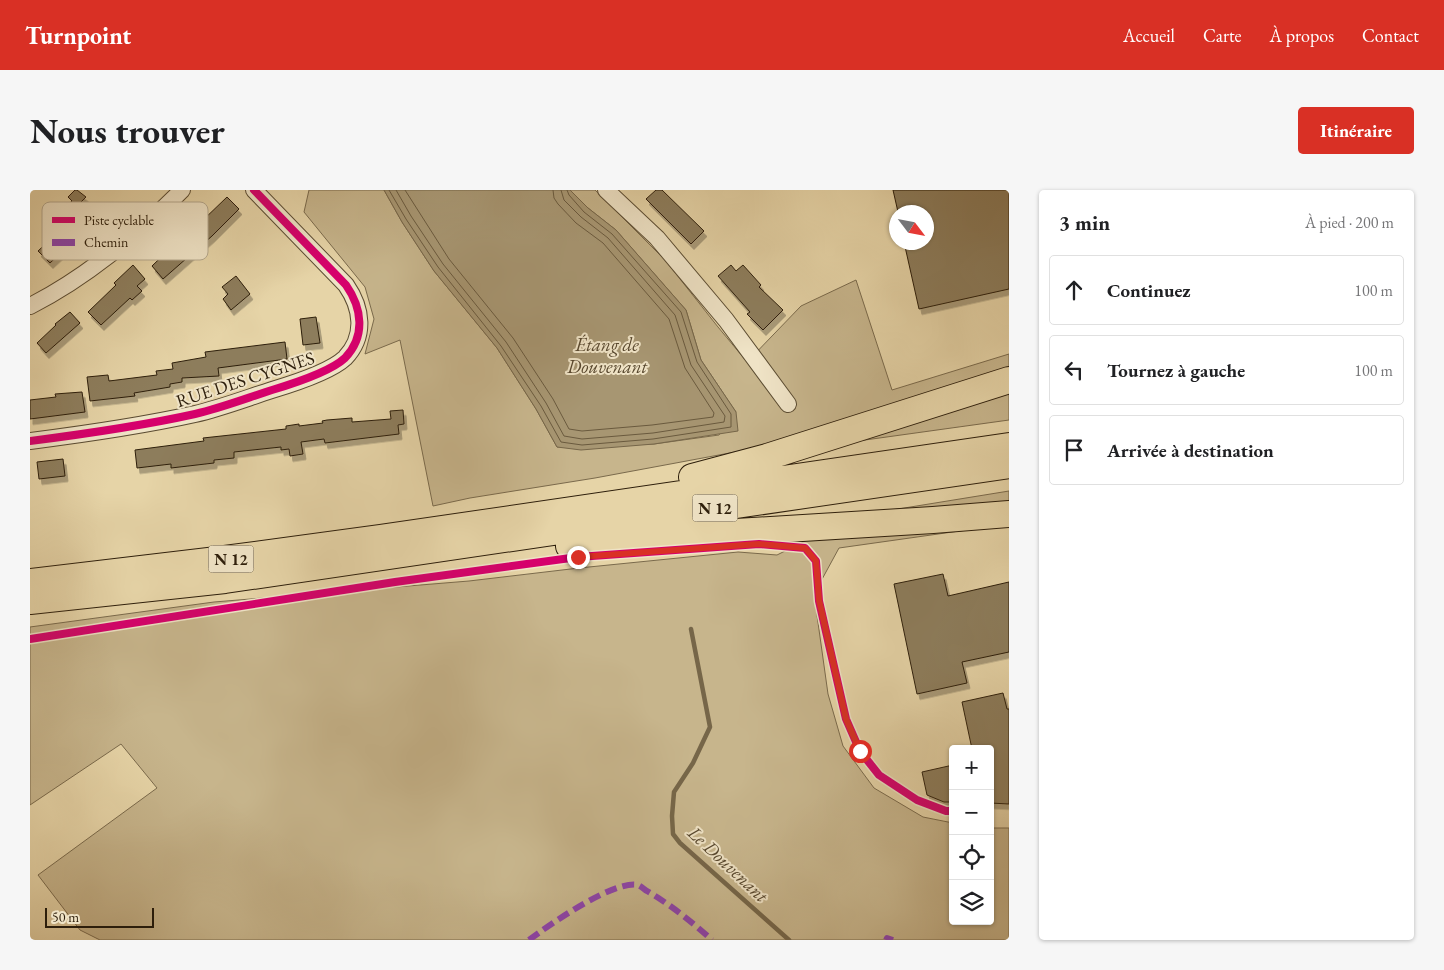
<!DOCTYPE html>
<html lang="fr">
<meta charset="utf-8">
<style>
body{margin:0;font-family:"EB Garamond",serif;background:#f6f6f6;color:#202124}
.controls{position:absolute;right:15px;bottom:15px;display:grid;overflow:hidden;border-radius:5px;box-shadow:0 1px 4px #0004}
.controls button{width:45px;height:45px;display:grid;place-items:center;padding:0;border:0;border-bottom:1px solid #e0e0e0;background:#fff;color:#202124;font:25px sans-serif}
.compass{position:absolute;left:859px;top:15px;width:45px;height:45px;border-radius:50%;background:#fff;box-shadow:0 1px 4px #0004;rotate:122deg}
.scale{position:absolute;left:15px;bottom:12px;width:109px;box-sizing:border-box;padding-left:5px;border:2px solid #2d1e0b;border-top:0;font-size:14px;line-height:18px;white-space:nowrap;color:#2d1e0b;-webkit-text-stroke:4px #efe3c6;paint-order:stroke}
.stop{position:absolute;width:15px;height:15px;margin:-11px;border:4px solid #d93025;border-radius:50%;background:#fff}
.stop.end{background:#d93025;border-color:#fff;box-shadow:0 1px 5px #0008}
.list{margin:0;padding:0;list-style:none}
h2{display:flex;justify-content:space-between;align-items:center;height:65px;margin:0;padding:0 20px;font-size:21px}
h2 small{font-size:16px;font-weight:400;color:#757577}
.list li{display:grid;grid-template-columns:32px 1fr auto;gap:15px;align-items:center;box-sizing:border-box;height:70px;margin:0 10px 10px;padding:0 10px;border:1px solid #e0e0e0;border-radius:5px}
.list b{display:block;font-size:19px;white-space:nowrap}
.list em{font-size:16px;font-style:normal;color:#757577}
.icon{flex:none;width:28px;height:28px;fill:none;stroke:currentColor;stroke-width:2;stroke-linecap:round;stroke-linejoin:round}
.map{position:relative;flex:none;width:979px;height:750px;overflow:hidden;border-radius:5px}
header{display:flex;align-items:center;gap:30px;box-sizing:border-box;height:70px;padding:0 25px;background:#d93025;color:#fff}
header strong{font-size:24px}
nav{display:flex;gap:28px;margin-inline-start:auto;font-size:18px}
.intro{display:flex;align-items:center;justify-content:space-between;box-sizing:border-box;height:120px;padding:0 30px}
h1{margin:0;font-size:35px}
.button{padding:12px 22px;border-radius:5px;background:#d93025;color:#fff;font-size:18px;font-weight:700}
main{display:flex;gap:30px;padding:0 30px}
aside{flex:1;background:#fff;border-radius:5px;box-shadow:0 1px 4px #0004}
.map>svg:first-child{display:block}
.green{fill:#c7b58c;stroke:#7a6a4c}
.water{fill:#a79672;stroke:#766649}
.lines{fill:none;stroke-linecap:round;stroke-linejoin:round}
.shore{stroke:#6a5a3e;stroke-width:1}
.stream{stroke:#766649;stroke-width:4.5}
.building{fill:#8d7d5c;stroke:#2d1e0b;filter:url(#shadow)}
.minor-casing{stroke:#5b4c32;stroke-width:18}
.trunk-casing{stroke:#2d1e0b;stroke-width:28}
.minor{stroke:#efe3c6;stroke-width:16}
.trunk{stroke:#e6d4a7;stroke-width:26}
.quiet{stroke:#8e44ad;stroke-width:6;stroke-dasharray:12 6;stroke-linecap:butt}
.cycleway-casing{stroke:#efe3c6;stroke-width:11}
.cycleway{stroke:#d6006c;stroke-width:8}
.route{stroke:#d93025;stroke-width:6}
.labels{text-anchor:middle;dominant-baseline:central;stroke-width:4;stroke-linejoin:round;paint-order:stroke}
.shield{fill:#efe3c6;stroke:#675943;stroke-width:1}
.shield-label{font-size:16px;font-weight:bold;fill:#2d1e0b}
.street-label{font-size:18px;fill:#2d1e0b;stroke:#efe3c6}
.water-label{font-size:19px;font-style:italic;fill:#58482f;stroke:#efe3c6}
.key{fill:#efe3c6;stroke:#b5a88e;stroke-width:1}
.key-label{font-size:14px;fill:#2d1e0b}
</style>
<header>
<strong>Turnpoint</strong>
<nav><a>Accueil</a><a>Carte</a><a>À propos</a><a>Contact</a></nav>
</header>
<div class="intro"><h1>Nous trouver</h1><a class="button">Itinéraire</a></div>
<main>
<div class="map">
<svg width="979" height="750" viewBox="0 0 979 750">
<defs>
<filter id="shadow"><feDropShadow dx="3" dy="5.5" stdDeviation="0" flood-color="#0004"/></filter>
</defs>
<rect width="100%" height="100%" fill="#e6d4a7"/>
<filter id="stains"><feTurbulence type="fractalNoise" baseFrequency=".004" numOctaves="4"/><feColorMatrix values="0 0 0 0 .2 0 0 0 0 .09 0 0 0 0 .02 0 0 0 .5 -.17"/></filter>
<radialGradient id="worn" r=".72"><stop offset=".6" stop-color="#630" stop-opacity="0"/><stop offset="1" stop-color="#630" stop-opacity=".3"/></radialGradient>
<!-- green -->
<path class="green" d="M279,0h75l18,32 32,49 63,77 39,61 21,38 97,-3 65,-9 17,-23 -35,-52 -15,-50 -70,-80 -28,-22 -18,-18h25l70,70 53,67 29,35 54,-56 55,-26 36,110 117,-36v66l-144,20 -130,12 -140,26 -125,20 -37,8 -33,-166 -35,14 9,-35 -9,-32 -61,-75z
M979,301v33l-170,24 -25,46 14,100 15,52 31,42 49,29 30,6v98h37v-93h19v112h-909l-20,-10 -42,-55 119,-87 -36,-44 -91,61v-178l184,-25 255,-21 110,-13 159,-16 39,3 78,-39z"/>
<!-- water -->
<path class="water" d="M354,0h186l18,18 28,22 70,80 15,50 35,52 2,19 -84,13 -73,6 -24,-3 -21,-38 -39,-61 -63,-77 -32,-49z"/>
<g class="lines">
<!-- shore -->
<path class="shore" d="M359,0l17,29 32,48 63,79 40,60 20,36 21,3 71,-6 78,-12v-13l-34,-52 -16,-50 -69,-78 -28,-22 -15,-17 -2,-5
M366,0l15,26 32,48 63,78 40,61 18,33 18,3 71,-6 71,-11 1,-6 -34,-51 -16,-50 -67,-77 -27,-21 -17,-17 -3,-10
M375,0l44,69 64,79 40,61 16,30 13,2 70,-6 61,-8 1,-4 -29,-45 -16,-49 -66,-76 -27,-20 -18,-19 -4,-6 -1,-8"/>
<!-- stream -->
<path class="stream" d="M661,439l19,98 -17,36 -19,29 -2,24 1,18 7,9 109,97"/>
</g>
<!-- building -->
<path class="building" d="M45,0h2l9,7 -6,6 13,12 -30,30 3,3 -16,15 -12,-12 29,-27 -2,-3 -1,-13 8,-7 -4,-4z
M626,0h6l42,41 -13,13 -45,-45z
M863,0h116v99l-90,20 -15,-67h22v-30h-28z
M197,7l12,12 -27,27 -49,43 -11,-13 28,-27 -3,-3 19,-18 4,5z
M103,75l12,14 -8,7 5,5 -10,9 -2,-2 -29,27 -13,-13 28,-27 -2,-2z
M701,75l5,6 7,-6 18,20 -2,2 24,23 -20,20 -16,-16 3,-2 -32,-36z
M206,86l14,18 -19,16 -8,-11 5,-5 -6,-7z
M40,122l10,11 -34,30 -9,-10 19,-18 -1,-1z
M286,127l4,26 -17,2 -3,-26z
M255,152l2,17 -69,9 1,8 -37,2v4l-12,2v3l-36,6 1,3 -45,5 -3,-24 21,-2 1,6 48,-6 -1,-4 17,-2 -1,-6 34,-6 -1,-5z
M52,202l3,20 -55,7v-19l26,-3 -1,-3z
M373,220l1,14 -6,1 1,9 -74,9 -1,-4 -23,3 2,12 -13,2 -1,-7 -8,1v-3l-47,5v6l-20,2v3l-43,5v-4l-34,4 -2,-18 69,-9 -1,-3 83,-9v-3l13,-2v2l24,-3 -1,-2 5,-1 25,-2v4l39,-3 -1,-8z
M33,269l2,17 -26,3 -2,-17z
M913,384l5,22 61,-14v70l-47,10 5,21 -50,11 -23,-110z
M973,503l4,16h2v95l-19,-1v-54h-18l-10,-47z
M923,575v37h-9l-17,-7 -5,-23z"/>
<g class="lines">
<defs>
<path id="minor" d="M576,0l51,48 69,82 62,84
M0,116c54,-27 110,-73 152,-116
M0,251c55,-7 111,-15 165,-27 26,-6 52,-16 77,-24 20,-6 58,-18 73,-32 21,-22 17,-50 1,-73l-92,-95"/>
<path id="trunk" d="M662,287l75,-20 242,-77
M539,356l135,-12 229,-14 76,-6
M0,392l187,-22 164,-22 628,-92
M0,411l195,-21 784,-115"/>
</defs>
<!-- minor casing -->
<use href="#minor" class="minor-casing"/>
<!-- trunk casing -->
<use href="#trunk" class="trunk-casing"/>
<!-- minor -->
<use href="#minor" class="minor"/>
<!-- trunk -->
<use href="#trunk" class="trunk"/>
<!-- quiet -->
<path class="quiet" d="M499,750c20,-15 84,-60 109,-55 3,1 7,5 9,6 24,14 45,31 65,49
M856,750l1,-2 6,2"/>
<defs>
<path id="cycleway" d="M0,251c55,-7 111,-15 165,-27 26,-6 52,-16 77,-24 20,-6 58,-18 73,-32 21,-22 17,-50 1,-73l-92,-95
M0,449l365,-57 183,-25 181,-13 46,4 11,13 3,40 27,118 14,32 19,24 38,25 29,11h7"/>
</defs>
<!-- cycleway casing -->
<use href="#cycleway" class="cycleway-casing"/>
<!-- cycleway -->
<use href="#cycleway" class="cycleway"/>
</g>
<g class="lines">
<!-- route -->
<path class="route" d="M548,367l181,-13 46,4 11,13 3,39 27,119 14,32"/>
</g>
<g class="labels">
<!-- shield labels -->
<g class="shield">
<rect x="662.5" y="304.5" width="45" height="27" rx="4"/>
<rect x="178.5" y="355.5" width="45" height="27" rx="4"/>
</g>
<g class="shield-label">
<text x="685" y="318">N 12</text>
<text x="201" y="369">N 12</text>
</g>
<!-- street labels -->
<g class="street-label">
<text transform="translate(215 189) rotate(-18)">RUE DES CYGNES</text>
</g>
<!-- water labels -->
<g class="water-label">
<text x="577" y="154">Étang de<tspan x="577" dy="22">Douvenant</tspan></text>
<text transform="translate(698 674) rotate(43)">Le Douvenant</text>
</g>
</g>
<!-- legend -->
<rect x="12" y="12" width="166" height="58" rx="8" class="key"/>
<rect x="22" y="27" width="23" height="6" fill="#d6006c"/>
<rect x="22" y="49" width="23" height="7" fill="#8e44ad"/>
<g class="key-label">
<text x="54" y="35">Piste cyclable</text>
<text x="54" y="57">Chemin</text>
</g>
<rect width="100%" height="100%" filter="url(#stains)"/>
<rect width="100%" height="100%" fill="url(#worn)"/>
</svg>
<div class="controls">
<button>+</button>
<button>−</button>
<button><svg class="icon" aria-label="locate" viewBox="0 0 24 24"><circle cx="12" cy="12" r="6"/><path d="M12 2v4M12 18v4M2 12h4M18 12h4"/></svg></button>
<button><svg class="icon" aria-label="layers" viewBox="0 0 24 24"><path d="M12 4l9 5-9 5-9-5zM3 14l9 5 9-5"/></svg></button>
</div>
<svg class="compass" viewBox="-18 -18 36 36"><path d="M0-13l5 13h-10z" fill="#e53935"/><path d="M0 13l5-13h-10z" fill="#757577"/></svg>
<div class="scale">50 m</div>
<div class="stop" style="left:830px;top:561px"></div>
<div class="stop end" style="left:548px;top:367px"></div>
</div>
<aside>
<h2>3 min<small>À pied · 200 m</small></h2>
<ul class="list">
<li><svg class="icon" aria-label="ahead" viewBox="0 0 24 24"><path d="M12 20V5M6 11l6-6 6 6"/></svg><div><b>Continuez</b></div><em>100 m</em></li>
<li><svg class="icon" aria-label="left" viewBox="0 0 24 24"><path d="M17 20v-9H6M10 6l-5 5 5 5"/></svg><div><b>Tournez à gauche</b></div><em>100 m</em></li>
<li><svg class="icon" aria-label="arrive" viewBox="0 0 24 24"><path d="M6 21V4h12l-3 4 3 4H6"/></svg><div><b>Arrivée à destination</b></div></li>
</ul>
</aside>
</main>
